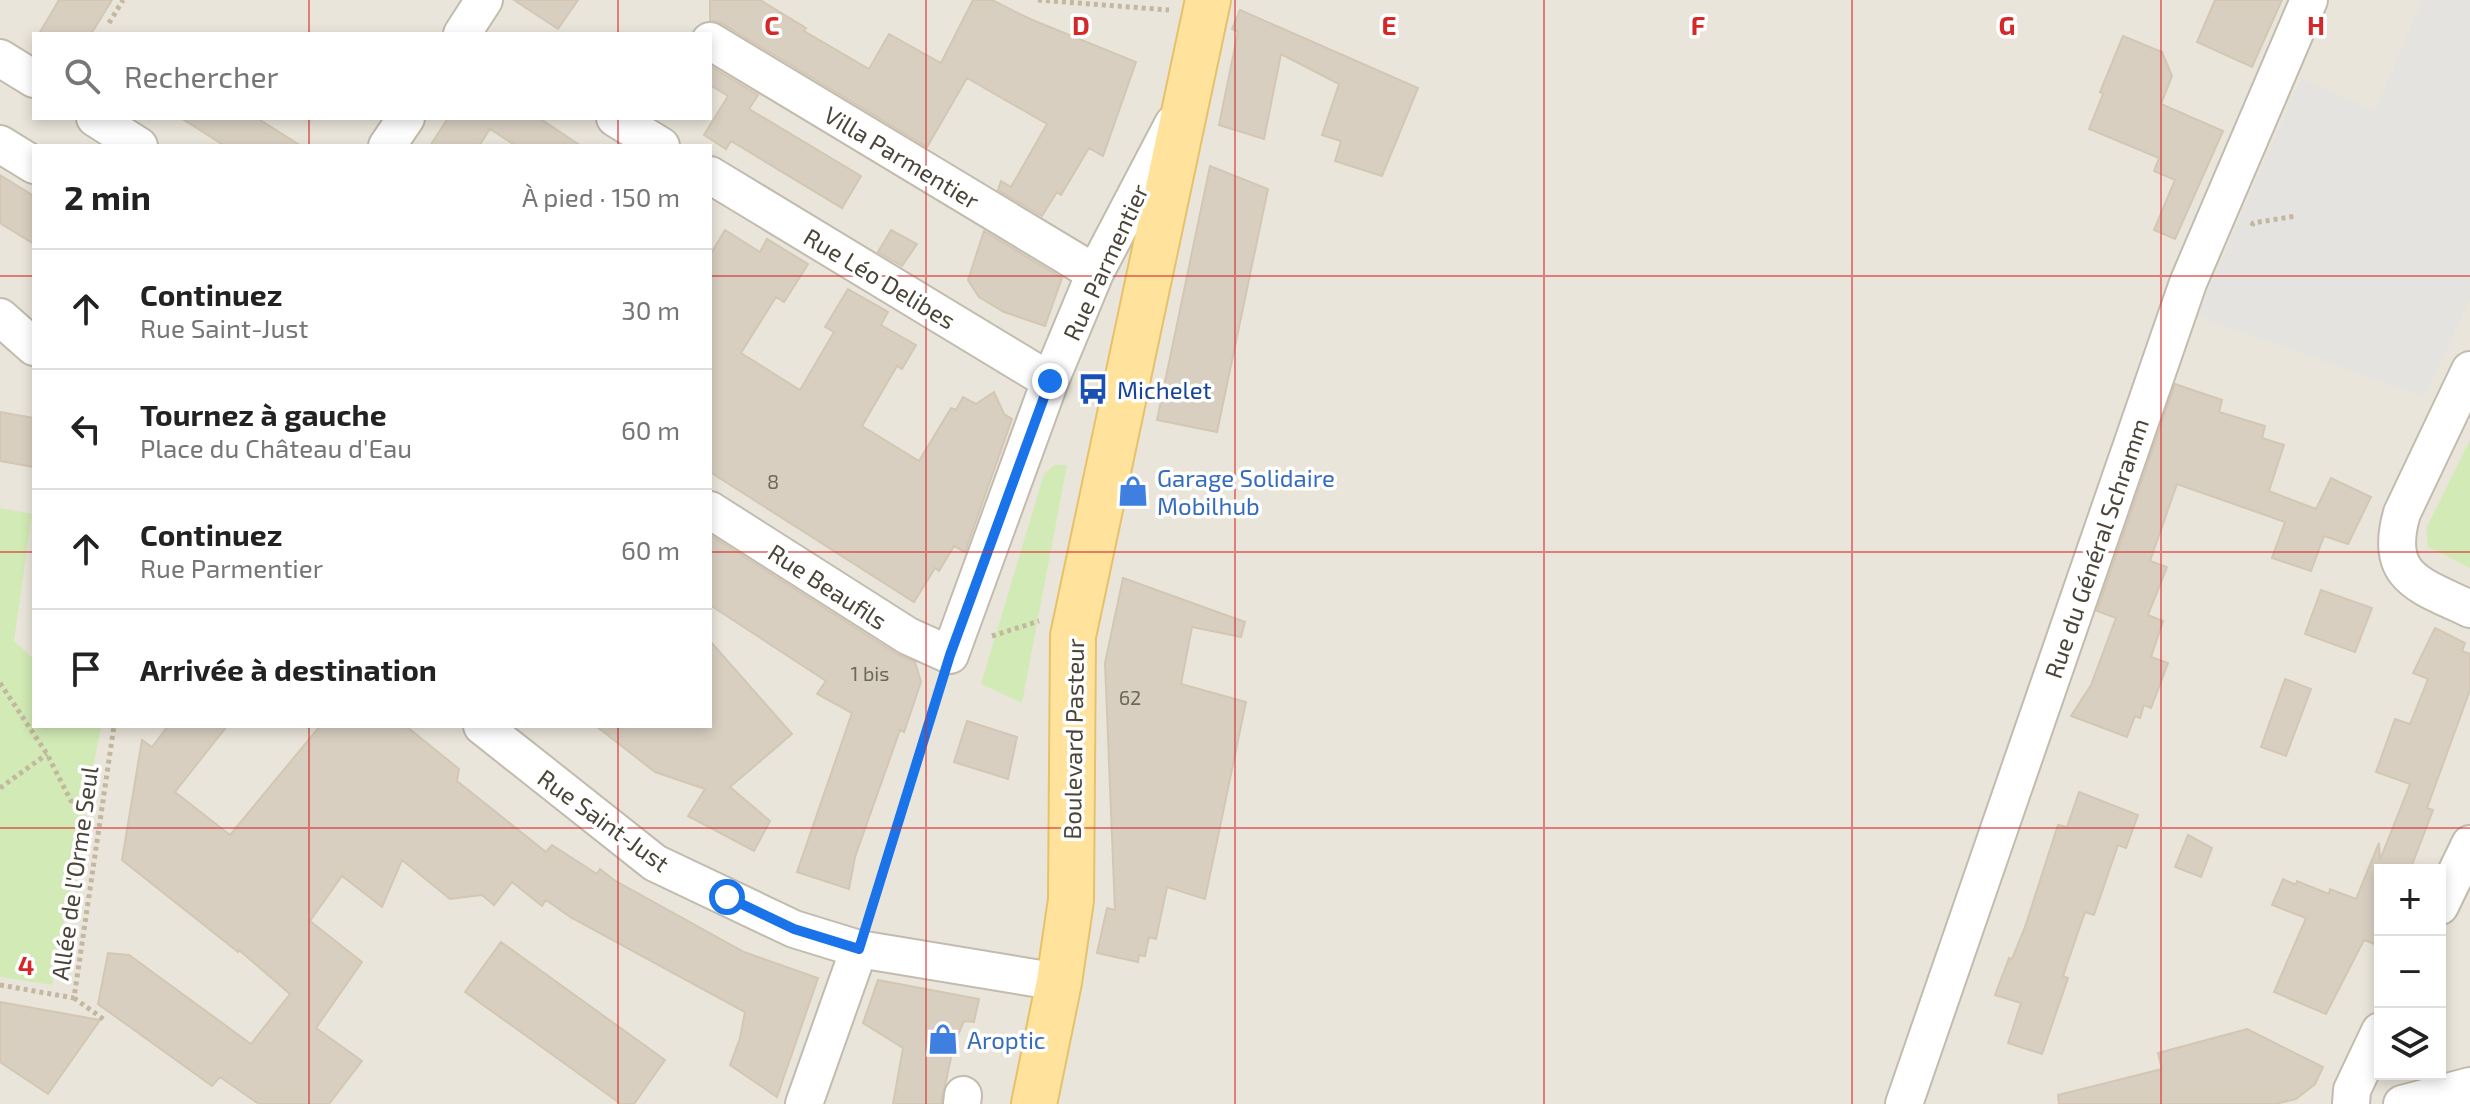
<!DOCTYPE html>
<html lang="fr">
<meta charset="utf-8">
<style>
body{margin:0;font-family:"Exo 2",sans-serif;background:#f6f6f6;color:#222}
.controls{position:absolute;right:24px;bottom:24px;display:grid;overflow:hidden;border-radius:0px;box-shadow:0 4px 12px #0003}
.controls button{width:72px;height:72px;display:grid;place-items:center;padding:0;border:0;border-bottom:2px solid #e0e0e0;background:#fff;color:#222;font:40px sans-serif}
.stop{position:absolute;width:24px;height:24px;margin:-18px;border:6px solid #1a73e8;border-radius:50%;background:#fff}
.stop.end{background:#1a73e8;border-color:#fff;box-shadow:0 2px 8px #0008}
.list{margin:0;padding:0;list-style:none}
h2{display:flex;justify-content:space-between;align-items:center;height:104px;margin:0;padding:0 32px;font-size:34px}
h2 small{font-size:26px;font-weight:400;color:#767676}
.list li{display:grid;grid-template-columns:52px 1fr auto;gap:24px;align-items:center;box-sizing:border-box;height:120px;padding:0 32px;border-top:2px solid #e0e0e0}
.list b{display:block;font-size:30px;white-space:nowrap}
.list p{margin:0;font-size:26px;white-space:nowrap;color:#767676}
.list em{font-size:26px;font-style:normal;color:#767676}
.icon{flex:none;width:44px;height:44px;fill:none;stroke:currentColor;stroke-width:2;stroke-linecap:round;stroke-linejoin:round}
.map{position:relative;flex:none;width:2470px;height:1104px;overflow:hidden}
.search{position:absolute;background:#fff;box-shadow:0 4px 12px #0003;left:32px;top:32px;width:680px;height:88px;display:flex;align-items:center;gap:20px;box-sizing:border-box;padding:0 28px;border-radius:0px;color:#767676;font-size:30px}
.panel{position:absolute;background:#fff;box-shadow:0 4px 12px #0003;left:32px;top:144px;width:680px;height:584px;border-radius:0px}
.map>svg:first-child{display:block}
.residential{fill:#eae5da;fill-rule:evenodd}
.green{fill:#d2eab5}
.parking{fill:#e5e3e0}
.building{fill:#d8cfc1;stroke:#d3c7b4;stroke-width:2}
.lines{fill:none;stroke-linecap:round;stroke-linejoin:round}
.minor-casing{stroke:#c2bbae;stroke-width:40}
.major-casing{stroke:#e6c16a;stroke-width:48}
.path{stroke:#c4b79f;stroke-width:5;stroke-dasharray:4 4;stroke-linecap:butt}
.minor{stroke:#fff;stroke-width:36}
.major{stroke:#ffe39c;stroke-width:44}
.route{stroke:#1a73e8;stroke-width:10}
.grid{fill:none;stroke:#d62828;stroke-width:2;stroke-opacity:0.55}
.labels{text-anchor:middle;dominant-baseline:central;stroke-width:7;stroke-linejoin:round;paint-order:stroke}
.number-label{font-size:20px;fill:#6e675b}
.street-label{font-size:24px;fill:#4b4439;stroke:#fff}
.transit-label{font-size:24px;fill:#164399;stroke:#fff;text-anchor:start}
.shop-label{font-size:24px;fill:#366cbe;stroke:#fff;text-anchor:start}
.grid-label{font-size:26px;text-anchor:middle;font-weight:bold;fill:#d62828;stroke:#fff;stroke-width:7;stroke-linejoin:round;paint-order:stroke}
</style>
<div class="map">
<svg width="2470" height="1104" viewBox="0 0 2470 1104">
<rect width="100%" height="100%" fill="#f6f3ec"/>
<!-- residential -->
<path class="residential" d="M0,0h2470v1104h-2470zM34,34h676v84h-676zM34,146h676v580h-676zM2380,870h60v204h-60z"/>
<!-- green -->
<path class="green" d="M2470,440v128l-42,-21 -2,-18z
M1054,465h13l-45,238 -41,-19 63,-210z
M0,508l32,6 -18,127 20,18v67h67l-49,259 -52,-8z"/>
<!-- parking -->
<path class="parking" d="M2422,0h48v300l-46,97 -227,-81 104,-238 74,33z"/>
<!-- building -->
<path class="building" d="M59,0h53l-21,34h-52z
M514,0h64l-20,29z
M710,0h50l46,28 -2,3 65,38 20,-35 52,29 32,-63h19l38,19 106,43 -33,94 -14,-8 -28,47 -4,-3 -15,24 -44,-26 3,-9 10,6 36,-63 -80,-46 -40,69 -206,-124 -11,-3z
M2215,0h67l-30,67 -55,-25z
M1240,10l178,78 -36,88 -47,-15 6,-20 -19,-6 17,-51 -58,-30 -17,85 -45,-14 19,-93 -6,-3z
M2123,36l39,16 10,24 -11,28 62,27 -48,108 -21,-9 21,-50 -21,-9 5,-13 -70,-29 14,-35 -3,-2z
M710,66l48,29 -9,14 112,67 -19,32 -111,-67 -5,8 -22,-14 24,-39 -18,-11z
M181,118h76l44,28h-76z
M448,118h91l42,28h-65l-26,-17 -11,17h-49z
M1210,166l58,23 -51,243 -60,-12z
M0,175l34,21v48l-34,-21z
M725,230l35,22 7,-13 41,25 -24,38 -8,-5 -35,56 59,37 34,-58 -9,-5 23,-38 40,23 -7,13 35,20 -14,24 -5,-3 -35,60 57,35 32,-53 5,2 7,-13 13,7 18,-12 10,22 8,5 -47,133 -11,-6 -15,25 -4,-3 -21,34 -204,-130v-217z
M891,230l26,14 -15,22 -24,-14z
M984,231l78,47 -17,48 -41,-14 -25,-15 -11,-17z
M2175,384l47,16 -3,12 46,14 -3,12 22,7 -15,46 47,18 15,-31 40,19 -23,47 -24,-8 -13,35 -39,-13 13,-36 -108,-38 -27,77 17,6 -19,48 15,6 -12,36 17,6 -17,45 -7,-3 -4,13 -5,-2 -8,21 -56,-21 20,-31 25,-67 -19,-7z
M0,412l34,6v49l-34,-6z
M710,535l187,119 18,8 6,20 -17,50 -4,-2 -45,127 -6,32 -52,-17 55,-159 -35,-19 9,-13 -116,-76z
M1123,578l122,44 -4,15 -49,-10 -11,57 65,18 -41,197 -38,-12 -11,52 -7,-2 -4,19 -6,-1 -1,7 -41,-9 10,-45 8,2 -10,-247z
M2321,590l51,18 -17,44 -50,-18z
M2435,628l30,15 -3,8 8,3v36l-43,118 6,2 -23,60h-30v76l-16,-6 -38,74 -52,-22 32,-74 -34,-13 11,-26 13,6 1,-4 32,13 1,-5 26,10 23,-56 1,17 30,-76 -34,-12 19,-53 15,5 18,-45 -15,-6z
M710,641l82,93 -62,53 40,34 -16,30 -66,-35 17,-27 -50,-17 -59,-46h114z
M2285,679l26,10 -25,67 -25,-9z
M967,721l50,16 -9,42 -54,-17z
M168,726h59l-52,66 55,43 90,-109h86l53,43 -2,12 89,71 6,-7 45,29 3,-5 14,11 130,72 74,26 -41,119 -47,-32 10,-27 5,-26 -175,-95 -24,-17 -4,6 -30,-24 -18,23 -12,-10 -32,4 -48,-39 -20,47 -40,-31 -32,45 52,41 -46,66 46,33 -33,43h-70l-39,-27 -8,9 -114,-82 10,-51 21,2 122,89 39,-50 -51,-44 -1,2 -116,-92 20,-120 10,7z
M2079,792l59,23 -12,33 -8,-3 -24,70 -9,-3 -22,64 5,2 -26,76 -34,-11 13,-40 -26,-8 14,-37 3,1 13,-32 33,-102 9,2z
M2188,835l24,13 -11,29 -26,-10z
M501,942l164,118 -31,44h-13l-156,-112z
M878,980l101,19 -5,23 -10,-1 -10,23 -13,60h-48l10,-56 -40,-25z
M0,1002l100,18 -52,74 -48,-32z
M2247,1029l76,38 -8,17 -19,15 -21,5h-216l-1,-9 104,-26 -4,-16z"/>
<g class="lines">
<defs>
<path id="minor" d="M462,34l22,-34
M710,41l385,232
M0,58l34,21
M95,118l44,28
M615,118l46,28
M0,144l34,21
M387,146l19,-28
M710,175l340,206
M0,317l34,30
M2470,370l-68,143c-19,65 18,72 68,96
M710,510l198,126 42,19 100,-274 45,-108 78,-149
M482,726l173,137 139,66 65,20 200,33
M2440,906l30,-62
M804,1104l55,-155
M962,1104l1,-9
M1904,1104l284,-821 121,-283
M2351,1104l1,-14 28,-59
M2402,1104l68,-18"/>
<path id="major" d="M1034,1104l25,-122 12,-82 2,-264 135,-636"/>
</defs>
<!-- minor casing -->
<use href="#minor" class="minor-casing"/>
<!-- major casing -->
<use href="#major" class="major-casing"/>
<!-- path -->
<path class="path" d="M1038,0l131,10
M109,23l14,-23
M2252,226l1,-3 43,-7
M992,636l47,-15
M0,683l47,71 24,47 30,5
M0,788l47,-34
M869,917l71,-231
M0,985l74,13 40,-272
M74,998l32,23"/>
<!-- minor -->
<use href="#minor" class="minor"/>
<!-- major -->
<use href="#major" class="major"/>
</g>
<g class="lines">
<!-- route -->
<path class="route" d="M727,897l67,32 65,20 91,-294 100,-274"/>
</g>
<!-- grid -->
<path class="grid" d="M309,0v34M618,0v34M926,0v1104M1235,0v1104M1544,0v1104M1852,0v1104M2161,0v1104M309,118v28M618,118v28M0,276h34M710,276h1760M0,552h34M710,552h1760M309,726v378M618,726v378M0,828h2470"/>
<!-- icons -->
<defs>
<symbol id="bus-bare" viewBox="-9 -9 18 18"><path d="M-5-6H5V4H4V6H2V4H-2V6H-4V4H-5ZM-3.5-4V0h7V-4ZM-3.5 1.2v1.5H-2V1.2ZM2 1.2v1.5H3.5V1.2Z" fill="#1a4fb4" stroke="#fff" stroke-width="2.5" paint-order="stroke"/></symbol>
<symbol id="shop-bare" viewBox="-9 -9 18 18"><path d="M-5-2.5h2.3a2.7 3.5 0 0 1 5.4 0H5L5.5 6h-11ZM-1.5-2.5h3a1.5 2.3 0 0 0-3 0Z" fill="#3f7fe0" stroke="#fff" stroke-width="2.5" paint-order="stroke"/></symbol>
</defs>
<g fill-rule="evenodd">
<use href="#bus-bare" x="1071" y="367" width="44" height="44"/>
<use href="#shop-bare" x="1111" y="469" width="44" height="44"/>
<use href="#shop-bare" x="921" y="1017" width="44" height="44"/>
</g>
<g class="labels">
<!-- number labels -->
<g class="number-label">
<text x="773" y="481">8</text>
<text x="870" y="673">1 bis</text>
<text x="1130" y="697">62</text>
</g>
<!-- street labels -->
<g class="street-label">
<text transform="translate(902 157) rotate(31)">Villa Parmentier</text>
<text transform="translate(1105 262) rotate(-65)">Rue Parmentier</text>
<text transform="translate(880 278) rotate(31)">Rue Léo Delibes</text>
<text transform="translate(2096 548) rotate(-71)">Rue du Général Schramm</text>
<text transform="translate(828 586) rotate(33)">Rue Beaufils</text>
<text transform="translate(1073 739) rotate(-89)">Boulevard Pasteur</text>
<text transform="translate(604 820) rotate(36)">Rue Saint-Just</text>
<text transform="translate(74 873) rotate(-82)">Allée de l'Orme Seul</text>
</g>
<!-- transit labels -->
<g class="transit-label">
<text x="1117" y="389">Michelet</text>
</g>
<!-- shop labels -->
<g class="shop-label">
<text x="1157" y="477">Garage Solidaire<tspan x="1157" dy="28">Mobilhub</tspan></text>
<text x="967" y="1039">Aroptic</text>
</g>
</g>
<g class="grid-label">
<text x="772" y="35">C</text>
<text x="1081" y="35">D</text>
<text x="1389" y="35">E</text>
<text x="1698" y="35">F</text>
<text x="2007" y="35">G</text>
<text x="2316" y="35">H</text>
<text x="26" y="975">4</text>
</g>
</svg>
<div class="controls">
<button>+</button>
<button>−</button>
<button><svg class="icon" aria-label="layers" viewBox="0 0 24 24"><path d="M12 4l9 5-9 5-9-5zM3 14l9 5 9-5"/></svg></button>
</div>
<div class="stop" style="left:727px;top:897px"></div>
<div class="stop end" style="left:1050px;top:381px"></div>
<div class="search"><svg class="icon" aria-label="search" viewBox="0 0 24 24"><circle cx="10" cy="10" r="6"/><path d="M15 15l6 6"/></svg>Rechercher</div>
<section class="panel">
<h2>2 min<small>À pied · 150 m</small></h2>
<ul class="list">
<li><svg class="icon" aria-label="ahead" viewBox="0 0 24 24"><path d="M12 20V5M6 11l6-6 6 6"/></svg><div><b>Continuez</b><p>Rue Saint-Just</p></div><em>30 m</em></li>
<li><svg class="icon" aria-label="left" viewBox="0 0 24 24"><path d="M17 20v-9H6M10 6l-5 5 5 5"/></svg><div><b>Tournez à gauche</b><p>Place du Château d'Eau</p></div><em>60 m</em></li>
<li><svg class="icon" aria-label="ahead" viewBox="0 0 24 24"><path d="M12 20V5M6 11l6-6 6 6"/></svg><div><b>Continuez</b><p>Rue Parmentier</p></div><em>60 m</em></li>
<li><svg class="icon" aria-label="arrive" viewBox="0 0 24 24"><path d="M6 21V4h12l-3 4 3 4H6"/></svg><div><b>Arrivée à destination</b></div></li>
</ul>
</section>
</div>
